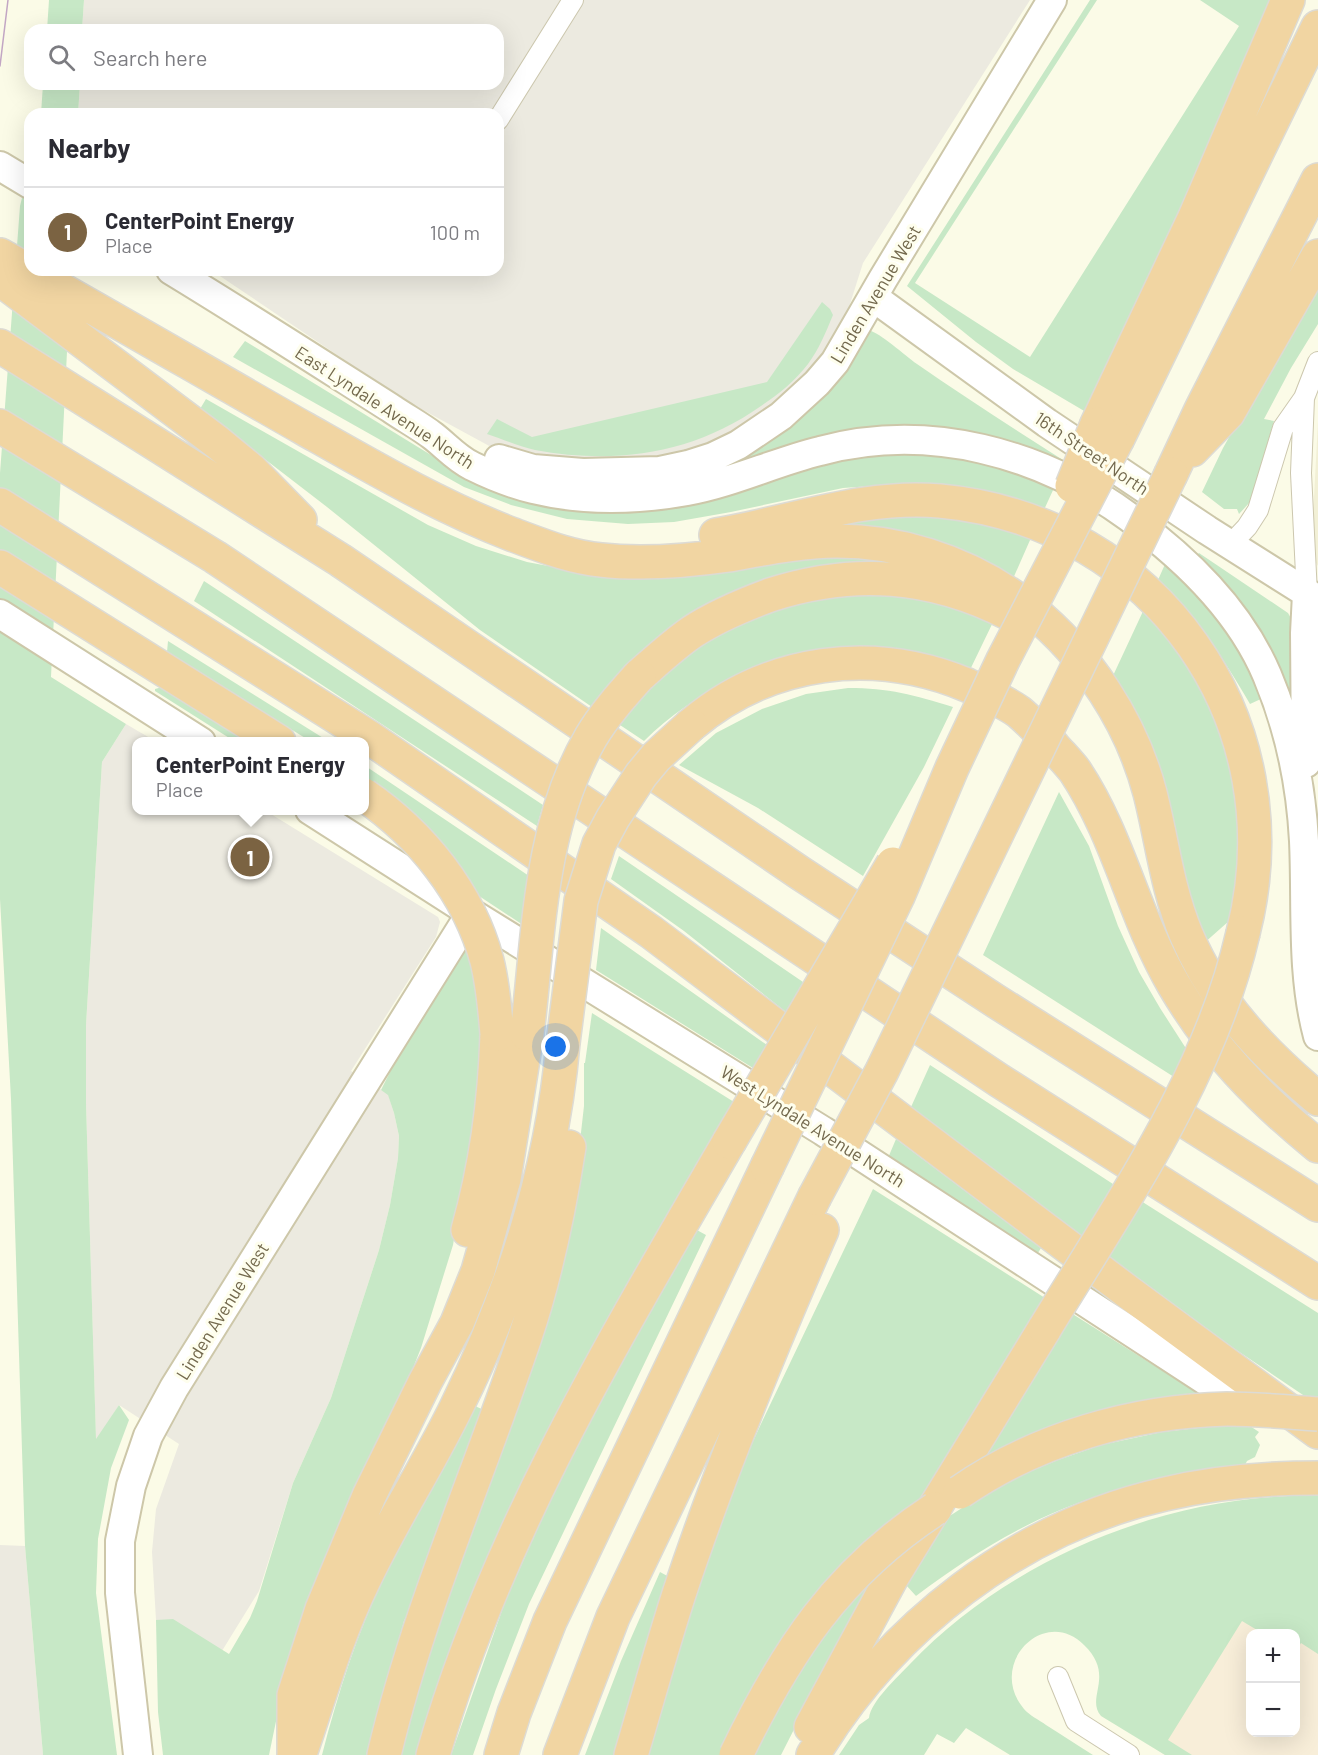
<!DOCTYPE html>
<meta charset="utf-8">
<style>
body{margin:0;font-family:Barlow,sans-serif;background:#f7f7f7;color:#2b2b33}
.controls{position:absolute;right:18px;bottom:18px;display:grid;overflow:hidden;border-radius:12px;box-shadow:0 6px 24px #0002}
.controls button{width:54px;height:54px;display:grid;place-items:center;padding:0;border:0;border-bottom:2px solid #e1e1e2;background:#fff;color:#2b2b33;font:30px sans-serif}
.you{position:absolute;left:556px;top:1047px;width:21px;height:21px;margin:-15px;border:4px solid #fff;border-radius:50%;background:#1a73e8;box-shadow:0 0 0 9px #1a73e833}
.badge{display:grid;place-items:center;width:39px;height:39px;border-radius:50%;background:#7b6342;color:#fff;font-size:20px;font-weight:700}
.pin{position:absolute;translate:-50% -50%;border:3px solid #fff;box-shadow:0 2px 6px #0006}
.popup{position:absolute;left:132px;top:737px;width:237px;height:78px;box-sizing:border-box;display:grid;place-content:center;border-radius:12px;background:#fff;filter:drop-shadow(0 2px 4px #0005);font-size:20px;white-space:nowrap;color:#7c7c81}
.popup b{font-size:22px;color:#2b2b33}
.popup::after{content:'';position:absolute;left:50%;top:100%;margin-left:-12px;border:12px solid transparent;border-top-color:#fff}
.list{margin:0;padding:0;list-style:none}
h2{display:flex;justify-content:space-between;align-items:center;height:78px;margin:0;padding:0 24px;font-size:26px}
h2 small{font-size:20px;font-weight:400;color:#7c7c81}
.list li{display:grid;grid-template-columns:39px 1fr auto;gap:18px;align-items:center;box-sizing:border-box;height:90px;padding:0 24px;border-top:2px solid #e1e1e2}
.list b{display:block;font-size:22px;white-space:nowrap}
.list p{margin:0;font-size:20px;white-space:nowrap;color:#7c7c81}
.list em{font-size:20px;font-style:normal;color:#7c7c81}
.icon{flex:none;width:33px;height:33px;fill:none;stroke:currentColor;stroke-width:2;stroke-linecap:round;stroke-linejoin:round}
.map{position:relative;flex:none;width:1318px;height:1755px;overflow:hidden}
.search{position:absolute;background:#fff;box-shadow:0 6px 24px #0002;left:24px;top:24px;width:480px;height:66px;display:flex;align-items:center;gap:15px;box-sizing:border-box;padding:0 21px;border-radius:18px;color:#7c7c81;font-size:22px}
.panel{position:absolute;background:#fff;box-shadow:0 6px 24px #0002;left:24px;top:108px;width:480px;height:168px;border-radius:18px}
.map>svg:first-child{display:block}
.residential{fill:#f2f0d6}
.commercial{fill:#f8eed9}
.industrial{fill:#eceae0}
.green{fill:#c7e8c6}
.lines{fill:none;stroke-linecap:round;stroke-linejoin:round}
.street-casing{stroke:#ccc7ae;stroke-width:22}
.secondary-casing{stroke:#cdc7a9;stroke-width:32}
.highway-casing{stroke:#dddbd4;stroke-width:36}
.street{stroke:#fff;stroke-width:20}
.secondary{stroke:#fff;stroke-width:28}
.highway{stroke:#f1d5a2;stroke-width:33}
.tram{stroke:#c2a6c4;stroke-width:1.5}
.highway-bridge-casing{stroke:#dddbd4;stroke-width:36;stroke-linecap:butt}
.highway-bridge{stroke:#f1d5a2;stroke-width:33}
.labels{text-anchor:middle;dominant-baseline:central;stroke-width:6;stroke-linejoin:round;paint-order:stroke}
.street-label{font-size:18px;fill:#73694d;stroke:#fefeed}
</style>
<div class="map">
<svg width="1318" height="1755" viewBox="0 0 1318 1755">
<rect width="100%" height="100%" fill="#fbfbe7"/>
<!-- residential -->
<path class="residential" d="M1318,422v144l-7,-12z"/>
<!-- commercial -->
<path class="commercial" d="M1241,1614l31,19 -22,1v98h46v-89l3,-5 19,12v105h-153l-9,-6z"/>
<!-- industrial -->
<path class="industrial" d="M84,0h946l-167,263 -20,63 -30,50 -48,43 -77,38 -171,4 -116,-63 -190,-128h287v-156h-420l2,-30h418v-54h-416z
M126,724l29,17 -19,1v68l130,1 172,106 2,5 -4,15 -85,134 37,23 6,19 5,23 -1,22 -8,47 -11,45 -48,148 -38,85 -34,108 -42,68 -61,-39 -4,-68 4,-43 23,-65 -60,-39 -23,36 -10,-338v-78l16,-263z
M0,1545l25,1 18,209h-43z"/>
<!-- green -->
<path class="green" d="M49,0h35l-2,30h-35z
M1090,0h7l-182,283 115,74 209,-331 -39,-26h76l-185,415 -78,-46 -37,-27 -69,-56z
M43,84h37l-2,30h-37z
M30,166v104h41l-20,407 75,47 -24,38 -16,263v78l10,336 23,-34 10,15 -18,48 -13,71 -2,54 21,162h-74l-18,-209 -14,-447 -11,-200v-426l20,-267z
M1318,280v44l-27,44 -27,51 10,2 -24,81 -11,12 -2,-5h-13l-22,-17 21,-44z
M822,302l8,7 3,6c-7,17 -14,34 -25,49 -13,17 -29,30 -47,42 -68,48 -145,59 -226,44 -16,-3 -32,-11 -48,-16l10,-15 35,18 235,-55z
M868,330c13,3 36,25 49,34 49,34 99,66 149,98l-2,6 -105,-37 -31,-4 -56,1 -39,6 -81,27 -5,-8z
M245,341l199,122 89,36 317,-44 82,-3 71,14 51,22 -11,24 -143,-28 -57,4 -112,24 -57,10 -46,2 -61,-5 -56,-14 -47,-18 -231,-130z
M206,399l222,126 48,21 51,16 48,9 275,-20 81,17h-63l-242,99 -34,40 -112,-77 -153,-123 -127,-98z
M932,513l102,18 -22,50 -169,-51 -2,-11z
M1199,553l89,60 5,9 4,75 -6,5c-5,-15 -9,-30 -15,-44 -19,-41 -49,-71 -81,-101z
M1166,562l59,62 23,37 15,37 -13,6c-26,-45 -54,-88 -92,-124z
M204,581l339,224 -6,21 -343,-225z
M895,590l101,26 -29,60 -236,3c-32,17 -61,36 -87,62l-27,-18 59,-64 96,-54z
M1145,607l59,78 32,91 5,87 -12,58 -26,23 -92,-264z
M168,641l160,100h-18l-143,-89z
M166,686l87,55h-19l-79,-50v-2z
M848,688c41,0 66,7 105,19l-29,60 -61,109 -105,-68 -79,-43 37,-32 46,-24 44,-15z
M364,765l165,111 -6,49 -47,-31 -30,-45 -15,-17 -29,-29 -38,-27z
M1059,792l30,54 29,80 21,46 21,36 27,42 -13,27 -191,-122z
M619,856l184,126 -17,30 -102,-81 -73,-52z
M601,928l166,117 -14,23 -157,-98z
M466,948l10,34 7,52 -4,61 -26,150 -32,103 -141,354 -11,53h-106l-5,-43 -2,-92 17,-1 56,35 21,-36 7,-17 36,-118 38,-85 48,-148 11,-45 8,-47 1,-22 -5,-23 -6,-18 -7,-5 21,-42 58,-95z
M592,1013l142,89 -315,653h-23l183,-605 5,-44v-43h1z
M930,1065l183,119 -31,55 -171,-132z
M896,1139l145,109 -5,8 -148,-98z
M873,1189l172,109 -122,200 -202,257h-73l47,-162 42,-116 23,-51z
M1141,1201l177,112v88l-9,-2 -77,-52 -125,-92z
M695,1229l11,6 -177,369 -33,85 -23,66h-22l54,-153 66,-149z
M1071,1313l133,84 -224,65z
M475,1406l11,5 -61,163 -21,47 -38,134h-44c16,-62 35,-122 63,-180 28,-58 61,-113 90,-169z
M1216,1426h34l9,6 -4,5 5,8 -5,12 -8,4 -2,4c-36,6 -72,10 -107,19 -86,22 -152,59 -222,112l-10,-11 39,-66 37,-24 30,-16 46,-19 43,-15 61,-13z
M1318,1496v158l-17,-11 -5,8v-17l-34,-1 -20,-12 -74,119 24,15h-27l-64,-39c-16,-19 15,-40 -17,-71 -39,-40 -98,19 -60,64 5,6 15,11 22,16 16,10 31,20 47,30h-83l-44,-27 -12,15 -17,-9 -13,21h-85l20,-30 10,-7c2,-17 29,-41 41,-54 100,-106 262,-172 408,-168z
M660,1572l11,6 -53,177h-33l36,-94z
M877,1574l-61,112 -35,69h-28l19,-42 47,-76z"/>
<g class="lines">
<defs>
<path id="street" d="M498,120l75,-120
M1304,398l-3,75 6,121
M1231,544l16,-17 11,-17 25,-82 21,-30 14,-36
M1058,1677l18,44 53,34"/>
<path id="secondary" d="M0,166l30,18
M171,270c74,45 147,92 221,139 13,9 28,17 41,27 13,10 24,23 39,30 18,9 41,18 61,23 49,12 104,11 154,2 45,-8 88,-29 133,-40 108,-29 220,1 309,66 56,41 110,92 138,158 22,52 34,109 37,166 3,65 -3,132 14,195
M873,297l174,126 160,107 111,70
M499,459l34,10 50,4 77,-2 28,-6 25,-8 25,-12 43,-29 36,-33 18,-21 48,-83 169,-279
M0,614l201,128
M1306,763l-1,-130 2,-39
M310,810l161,103 352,218 422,275 13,5
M138,1755l-18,-162v-52l11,-55 17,-50 26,-48 297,-475"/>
<path id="highway" d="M0,255c102,57 203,116 305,174 67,38 134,77 206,105 30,11 58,23 90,26 43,5 86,1 128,-5 28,-5 56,-11 85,-13 77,-6 155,19 216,67 57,46 101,112 120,184 12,47 17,95 36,141 29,69 75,117 132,165
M0,279l217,163 34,28 49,50
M0,346l340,214 460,313 194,127 324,205
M1097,424l98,-207 93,-217
M0,426l215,131 785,524 318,202
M1118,438l200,-411
M1192,450l36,-37 90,-157
M1171,474l30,-64 117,-230
M0,505l370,233 281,194 477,360 190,140
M716,535c74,-12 148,-41 224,-34 217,20 357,221 303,432
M0,567l279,175
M639,676c17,-15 34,-31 53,-44 24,-16 51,-27 78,-37 84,-27 162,-21 240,19
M691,725c78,-66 182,-79 276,-40 17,8 37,16 52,27 13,11 24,23 35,35 7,8 15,16 21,24 44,66 59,146 99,214 38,65 85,113 144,161
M468,1230c18,-64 27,-130 29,-196
M811,1727l81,-150 153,-249
M302,1748c19,-56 35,-113 61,-166 28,-60 65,-116 94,-176 56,-114 95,-236 106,-363
M294,1755v-60l28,-86 47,-113 56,-114 32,-59 21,-52 26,-92 23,-145
M384,1755c34,-144 94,-278 141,-418 21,-62 34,-126 44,-190
M433,1755c63,-220 182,-417 296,-613
M501,1755l13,-42 36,-92 217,-454
M560,1755l53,-138 201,-419
M631,1755c16,-54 31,-108 48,-161 41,-124 91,-245 143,-364
M813,1755c77,-128 205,-228 352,-261 50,-12 101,-16 153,-16"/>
</defs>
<!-- street casing -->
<use href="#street" class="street-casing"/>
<!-- secondary casing -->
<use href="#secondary" class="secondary-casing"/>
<!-- highway casing -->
<use href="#highway" class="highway-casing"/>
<!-- street -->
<use href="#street" class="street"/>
<!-- secondary -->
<use href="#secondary" class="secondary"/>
<!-- highway -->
<use href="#highway" class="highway"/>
<!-- tram -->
<path class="tram" d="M0,66l8,-66"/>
<defs>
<path id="highway-bridge" d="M1072,486l25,-62
M364,795c57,39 105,98 123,166 6,24 8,48 10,73
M527,1034c12,-100 12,-208 64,-297 13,-22 31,-42 48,-61
M563,1043l18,-142 18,-57 14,-26 28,-43 15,-18 35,-32
M729,1142l164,-278
M767,1167l131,-271 54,-128 51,-108 115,-222
M814,1198l68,-127 289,-597
M1045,1328c76,-125 165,-251 198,-395
M960,1492c77,-53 173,-81 267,-83 30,0 61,3 91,5
M736,1755c50,-103 101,-182 199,-246"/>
</defs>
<!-- highway-bridge casing -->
<use href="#highway-bridge" class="highway-bridge-casing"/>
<!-- highway-bridge -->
<use href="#highway-bridge" class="highway-bridge"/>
</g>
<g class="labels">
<!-- street labels -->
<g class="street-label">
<text transform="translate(875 294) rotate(-59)">Linden Avenue West</text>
<text transform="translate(385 407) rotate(33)">East Lyndale Avenue North</text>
<text transform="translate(1092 453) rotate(34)">16th Street North</text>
<text transform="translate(813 1126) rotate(32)">West Lyndale Avenue North</text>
<text transform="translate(222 1311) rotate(-58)">Linden Avenue West</text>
</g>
</g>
</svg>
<div class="controls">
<button>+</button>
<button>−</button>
</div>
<div class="you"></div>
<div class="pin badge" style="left:250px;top:857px">1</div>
<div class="popup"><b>CenterPoint Energy</b>Place</div>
<div class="search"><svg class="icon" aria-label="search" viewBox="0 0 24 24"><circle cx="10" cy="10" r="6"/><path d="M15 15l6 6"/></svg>Search here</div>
<section class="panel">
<h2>Nearby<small></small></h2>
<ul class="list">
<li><span class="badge">1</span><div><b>CenterPoint Energy</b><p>Place</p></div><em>100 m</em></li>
</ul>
</section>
</div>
